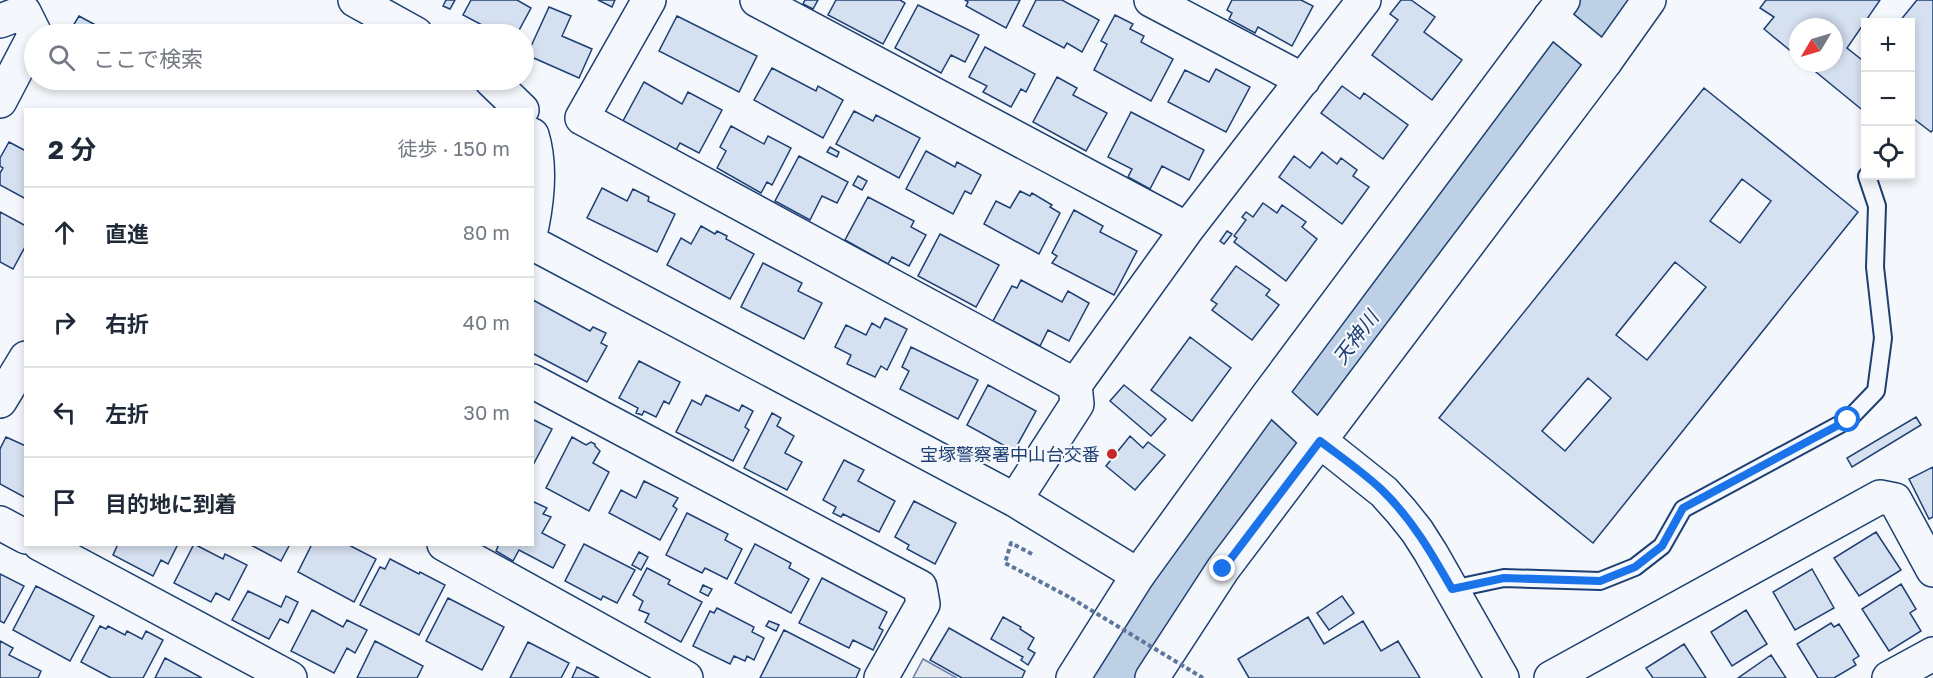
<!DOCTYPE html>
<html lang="ja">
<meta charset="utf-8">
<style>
body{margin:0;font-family:"Golos Text","Noto Sans JP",sans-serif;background:#f6f6f7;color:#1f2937}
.controls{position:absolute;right:18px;top:18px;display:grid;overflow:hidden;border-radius:0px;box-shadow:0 3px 9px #0003}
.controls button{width:54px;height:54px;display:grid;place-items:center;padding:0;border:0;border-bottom:2px solid #e0e1e3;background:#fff;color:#1f2937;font:30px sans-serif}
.compass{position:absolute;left:1789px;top:18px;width:54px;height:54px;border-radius:50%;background:#fff;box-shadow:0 3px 9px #0003;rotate:232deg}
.stop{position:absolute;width:18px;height:18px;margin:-14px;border:4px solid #1a73e8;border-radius:50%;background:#fff}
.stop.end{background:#1a73e8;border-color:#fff;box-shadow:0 2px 6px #0008}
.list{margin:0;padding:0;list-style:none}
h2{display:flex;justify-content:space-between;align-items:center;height:78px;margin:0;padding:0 24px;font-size:26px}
h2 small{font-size:20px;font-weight:400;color:#747a83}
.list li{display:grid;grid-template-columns:39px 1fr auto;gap:18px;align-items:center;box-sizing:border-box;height:90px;padding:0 24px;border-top:2px solid #e0e1e3}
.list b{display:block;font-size:22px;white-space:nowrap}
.list em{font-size:20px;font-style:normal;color:#747a83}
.icon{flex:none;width:33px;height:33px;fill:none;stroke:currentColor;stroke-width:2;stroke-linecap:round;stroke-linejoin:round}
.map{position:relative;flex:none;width:1933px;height:678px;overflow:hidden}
.search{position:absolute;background:#fff;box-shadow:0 3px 9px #0003;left:24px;top:24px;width:510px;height:66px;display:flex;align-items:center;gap:15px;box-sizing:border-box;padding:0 21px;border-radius:33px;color:#747a83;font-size:22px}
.panel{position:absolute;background:#fff;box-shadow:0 3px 9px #0003;left:24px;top:108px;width:510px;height:438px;border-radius:0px}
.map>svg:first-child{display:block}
.parking{fill:#e3e8f0;stroke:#687fa3;stroke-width:1.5}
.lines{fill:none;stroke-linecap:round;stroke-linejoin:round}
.river{stroke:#bed0e5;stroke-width:64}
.building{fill:#d5e0f0;stroke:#1d3f73;stroke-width:1.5;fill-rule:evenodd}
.service-casing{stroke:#1d3f73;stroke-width:20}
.minor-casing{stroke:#1d3f73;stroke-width:36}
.tertiary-casing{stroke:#1d3f73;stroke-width:36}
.path{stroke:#5e769c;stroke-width:4;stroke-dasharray:4.5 3;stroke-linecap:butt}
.service{stroke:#f4f7fb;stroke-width:16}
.minor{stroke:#f4f7fb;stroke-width:33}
.tertiary{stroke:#f4f7fb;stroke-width:33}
.path-bridge{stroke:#5e769c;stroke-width:4;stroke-dasharray:4.5 3;stroke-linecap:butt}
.route{stroke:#1a73e8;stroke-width:8}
.poi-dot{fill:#c62828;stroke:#f4f7fb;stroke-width:2}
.labels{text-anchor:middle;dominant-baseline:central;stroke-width:4.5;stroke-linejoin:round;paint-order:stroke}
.poi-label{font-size:18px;fill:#1d3f73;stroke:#f4f7fb;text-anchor:end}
.water-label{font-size:20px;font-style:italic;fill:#1d3f73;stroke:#f4f7fb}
</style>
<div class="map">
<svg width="1933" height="678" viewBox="0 0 1933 678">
<rect width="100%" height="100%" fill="#f4f7fb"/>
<!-- parking -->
<path class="parking" d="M923,659l34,19h-44z"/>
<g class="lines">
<!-- river -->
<path class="river" d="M1108,678l38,-63 463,-615"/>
</g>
<!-- building -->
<path class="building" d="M446,0h9l-5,9 -7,-3z
M471,0h46l14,8 -14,26h-18l-36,-19z
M598,0h17l-3,7z
M805,0h13l-5,9 -10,-5z
M836,0h64l5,3 -22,41 -55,-29z
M965,0h55l-14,28 -40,-22 2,-4z
M1036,0h26l37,20 -17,32 -15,-9 -3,5 -41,-22z
M1232,0h69l12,6 -21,40 -34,-19 -3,6 -26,-14 3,-6 -5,-3z
M1401,0h10l24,17 -11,15 38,28 -30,40 -60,-45 26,-35 -8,-6z
M1766,0h114l-33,48 19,15v50l-61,-50h29v-36h-36v30l-34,-28 10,-12 -14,-9z
M1917,0h16v130l-2,2 -21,-16v-94h-11z
M918,5l61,30 -14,27 -14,-7 -10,18 -46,-25z
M549,7l22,9 -9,20 30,13 -13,29 -52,-23z
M1115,15l18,9 -3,5 14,7 -3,6 32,17 -22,42 -57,-31 13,-26 -6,-3z
M79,16l33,18h-44z
M677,16l80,40 -18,36 -80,-41z
M985,47l50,27 -9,18 -5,-3 -10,18 -28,-15 4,-6 -18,-9z
M772,68l44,23 2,-5 25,14 -20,38 -69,-38z
M1216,69l34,18 -24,45 -58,-30 17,-32 24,12z
M1057,77l20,11 -4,7 34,18 -21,38 -53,-29z
M96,80h18l-4,7z
M644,82l38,22 6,-12 34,18 -23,43 -19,-10 -4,7 -53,-29z
M1342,86l18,13 4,-6 44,32 -25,34 -62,-46z
M1704,88l154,124 -265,331 -154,-125zM1742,179l29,22 -31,42 -30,-22zM1675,262l31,25 -59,73 -31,-25zM1588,378l23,20 -46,53 -23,-20z
M854,111l19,10 3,-6 44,23 -21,40 -63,-34z
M1131,112l73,38 -15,30 -27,-14 -12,23 -22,-12 4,-8 -24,-12z
M731,126l33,18 4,-8 23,12 -19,37 -5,-3 -6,11 -44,-25 9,-17 -6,-4z
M9,142l17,9v48l-26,-14v-12l3,-5 -3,-2v-8z
M830,147l9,5 -2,5 -10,-5z
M926,151l29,16 2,-5 24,13 -10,19 -6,-3 -12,23 -47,-25z
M1322,152l15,12 4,-6 16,12 -4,6 16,11 -27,37 -63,-47 15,-21 16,12z
M799,156l49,26 -11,21 -15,-7 -12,24 -35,-19z
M858,176l9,5 -5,9 -9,-5z
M602,188l25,13 6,-12 16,8 -1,4 27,13 -18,38 -70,-34z
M1020,191l10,5 2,-3 20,12 -2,2 10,6 -21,41 -55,-30 12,-23 14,7z
M868,197l46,24 -3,6 15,8 -17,31 -17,-9 -4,7 -43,-24z
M1263,203l14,10 5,-8 24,17 -4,5 15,12 -31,42 -52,-39 3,-4 -3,-2 12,-16 -4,-3 4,-5 7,5z
M1074,210l29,16 -3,6 37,19 -23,44 -62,-32 5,-7 -5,-3z
M0,212l26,14v19l-13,24 -13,-7z
M701,226l14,8 2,-3 10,5 -1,3 28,15 -24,45 -63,-34 14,-27 10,6z
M1227,231l5,3 -8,10 -4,-3z
M940,234l59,31 -23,42 -58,-31z
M763,263l39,20 -4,8 24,12 -18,36 -63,-32z
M1236,266l34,24 -4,5 13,10 -27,35 -40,-30 5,-6 -6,-4z
M1021,280l41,22 6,-11 21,12 -20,38 -21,-11 -8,16 -47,-25 19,-35 5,2z
M533,300l57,31 3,-4 13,6 -5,10 6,3 -20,36 -55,-29z
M885,318l22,11 -20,41 -6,-4 -6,11 -28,-13 4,-9 -16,-8 11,-22 20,10 6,-12 8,5z
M1190,337l41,31 -39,53 -41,-31z
M911,347l67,33 -20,39 -58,-30 9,-18 -7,-4z
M639,361l41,21 -11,22 -5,-3 -8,16 -12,-6 -2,4 -6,-2 2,-5 -19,-10z
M988,385l48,26 -22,40 -47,-26z
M1124,385l42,34 -15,17 -41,-35z
M706,395l33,16 3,-6 11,6 -8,16 4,3 -16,31 -57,-29 16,-32 9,5z
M772,413l9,5 -4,8 17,10 -9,17 17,9 -15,28 -43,-22z
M1916,417l5,8 -69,42 -5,-9z
M532,419l20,10 -20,38z
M1130,436l13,12 5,-6 17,13 -30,35 -29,-24z
M6,437l20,9v52l-26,-14v-35z
M572,437l14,8 5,-3 4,2v2l5,5 -7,12 16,9 -20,39 -43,-23z
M844,460l20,10 -6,11 37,20 -16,31 -36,-18 -2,3 -8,-4 3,-6 -13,-7z
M1933,467v50l-4,2 -20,-40z
M644,481l34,17 -5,8 4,3 -17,31 -51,-27 12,-23 15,8z
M532,501l15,7 -4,6 8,3 -9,16 23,12 -12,23 -34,-18 -6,11 -17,-10 3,-7h33z
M914,501l42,22 -21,41 -28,-15 2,-4 -14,-8z
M687,513l41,21 -3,6 17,9 -15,30 -22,-11 -3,5 -36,-18z
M1876,532l25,38 -42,26 -25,-38z
M118,544h60l-10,20 -7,-4 -8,16 -40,-21z
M194,544l29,15 2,-5 22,11 -18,35 -13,-7 -5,9 -37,-19z
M249,544h41l-9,17z
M312,544h35l29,15 -22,43 -56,-30z
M584,544l51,26 -18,33 -14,-7 -2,4 -36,-19z
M755,544l36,19 -2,5 20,11 -18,34 -56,-30z
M639,552l9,5 -7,13 -9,-5z
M390,559l29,15 1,-2 25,13 -26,50 -59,-30 20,-38 5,2z
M647,568l23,12 -2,4 34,18 -21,40 -36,-20 4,-8 -10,-4 4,-9 -10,-6z
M1812,569l22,39 -39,22 -22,-38z
M0,574l24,12 -20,37 -4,-2z
M822,578l65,34 -8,16 4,2 -10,20 -20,-10 -4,8 -50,-25z
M1901,584l15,25 -6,4 11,18 -32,20 -27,-42z
M703,585l9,4 -4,7 -8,-4z
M36,586l58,30 -24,45 -57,-31z
M248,591l33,16 5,-11 12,6 -10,21 -8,-4 -11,20 -37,-19z
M1342,596l12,17 -25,17 -12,-17z
M448,598l56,29 -22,43 -56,-29z
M717,608l37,19 -2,5 12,6 -10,22 -7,-4 -2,5 -11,-5 -4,8 -37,-18 17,-35 4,2z
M312,610l31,17 4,-7 20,10 -12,23 -8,-5 -13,25 -43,-22z
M1746,610l21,34 -35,22 -21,-34z
M1003,617l18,10 -1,2 14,9 -6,11 7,4 -7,12 -7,-5 2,-3 -32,-18z
M1308,617l16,27 39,-23 18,30 17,-10 22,37h-171l-11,-19z
M769,621l10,4 -3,6 -10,-5z
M1831,623l3,4 5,-3 20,32 -6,4 3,5 -22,13h-16l-21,-34z
M100,626l6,3 2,-3 17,9 2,-4 15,8 4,-8 17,9 -20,38h-32l-30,-16z
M949,628l76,43 -3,7h-60l-32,-18z
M784,630l76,39 -4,9h-96z
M0,641l13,7 -4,7 32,16 -3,7h-38z
M375,641l48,25 -6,12h-60z
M528,642l41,21 -8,15h-51z
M1684,644l22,34h-53l-7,-10z
M1771,655l15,23h-48z
M165,658l37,20h-47z
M577,667l22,11h-27z"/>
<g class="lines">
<defs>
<path id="service" d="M1452,589l52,-11 96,3 35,-14 27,-21 21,-37 165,-89 28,-29 7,-53 -8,-71 2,-61 -10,-30"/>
<path id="minor" d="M355,0l61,34
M649,0l-67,118 493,267
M757,0l430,229
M1151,0l152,80
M1550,17l55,45
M0,21l24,-9 11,22
M491,80l31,30
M0,101l34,-65
M532,135c9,29 6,61 0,91
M532,243l483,257 123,75
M532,381l388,206 3,17 -42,74
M0,401l26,-43
M1015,500l62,-96 -2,-19 112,-156 177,-229
M0,523l26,14
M40,544l250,134
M444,544l242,134
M1551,678l329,-181 15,3 38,70
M1889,678l44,-24"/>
<path id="tertiary" d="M1269,394l51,47 64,51 17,19 16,20 14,22 71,125
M1073,678l65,-103 131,-181 294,-394
M1152,678l71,-109 382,-507 44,-62"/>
</defs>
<!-- service casing -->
<use href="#service" class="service-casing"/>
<!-- minor casing -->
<use href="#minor" class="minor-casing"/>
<!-- tertiary casing -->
<use href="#tertiary" class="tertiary-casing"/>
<!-- path -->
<path class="path" d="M1032,554l-21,-11 -6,20 66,35"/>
<!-- service -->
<use href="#service" class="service"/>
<!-- minor -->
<use href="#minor" class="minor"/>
<!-- tertiary -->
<use href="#tertiary" class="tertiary"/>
<!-- path-bridge -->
<path class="path-bridge" d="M1071,598l132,80"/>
</g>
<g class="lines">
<!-- route -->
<path class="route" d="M1223,569l97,-128c21,16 43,31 62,49 30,29 50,64 70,99l52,-11 96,3 35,-14 27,-21 21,-38 165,-88"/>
</g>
<!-- markers -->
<circle class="poi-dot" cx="1112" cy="454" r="6"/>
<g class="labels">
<!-- poi labels -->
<g class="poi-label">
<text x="1100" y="454">宝塚警察署中山台交番</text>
</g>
<!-- water labels -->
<g class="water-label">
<text transform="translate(1355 337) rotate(-53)">天神川</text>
</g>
</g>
</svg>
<div class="controls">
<button>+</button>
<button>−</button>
<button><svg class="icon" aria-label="locate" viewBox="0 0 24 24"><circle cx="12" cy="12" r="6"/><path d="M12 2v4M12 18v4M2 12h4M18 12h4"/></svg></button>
</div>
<svg class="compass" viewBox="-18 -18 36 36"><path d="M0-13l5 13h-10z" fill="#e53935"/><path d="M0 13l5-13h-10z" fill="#747a83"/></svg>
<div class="stop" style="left:1848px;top:420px"></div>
<div class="stop end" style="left:1223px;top:569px"></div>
<div class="search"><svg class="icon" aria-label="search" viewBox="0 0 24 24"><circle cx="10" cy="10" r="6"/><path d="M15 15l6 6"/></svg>ここで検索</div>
<section class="panel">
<h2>2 分<small>徒歩 · 150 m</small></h2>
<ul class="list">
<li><svg class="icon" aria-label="ahead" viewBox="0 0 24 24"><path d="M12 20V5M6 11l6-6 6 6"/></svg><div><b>直進</b></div><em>80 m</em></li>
<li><svg class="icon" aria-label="right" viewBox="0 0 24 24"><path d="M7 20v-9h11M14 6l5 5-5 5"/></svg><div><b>右折</b></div><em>40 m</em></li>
<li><svg class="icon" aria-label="left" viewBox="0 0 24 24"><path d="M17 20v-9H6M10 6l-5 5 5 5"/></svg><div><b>左折</b></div><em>30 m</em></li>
<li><svg class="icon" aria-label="arrive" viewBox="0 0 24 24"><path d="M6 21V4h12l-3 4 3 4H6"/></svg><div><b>目的地に到着</b></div></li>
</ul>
</section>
</div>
